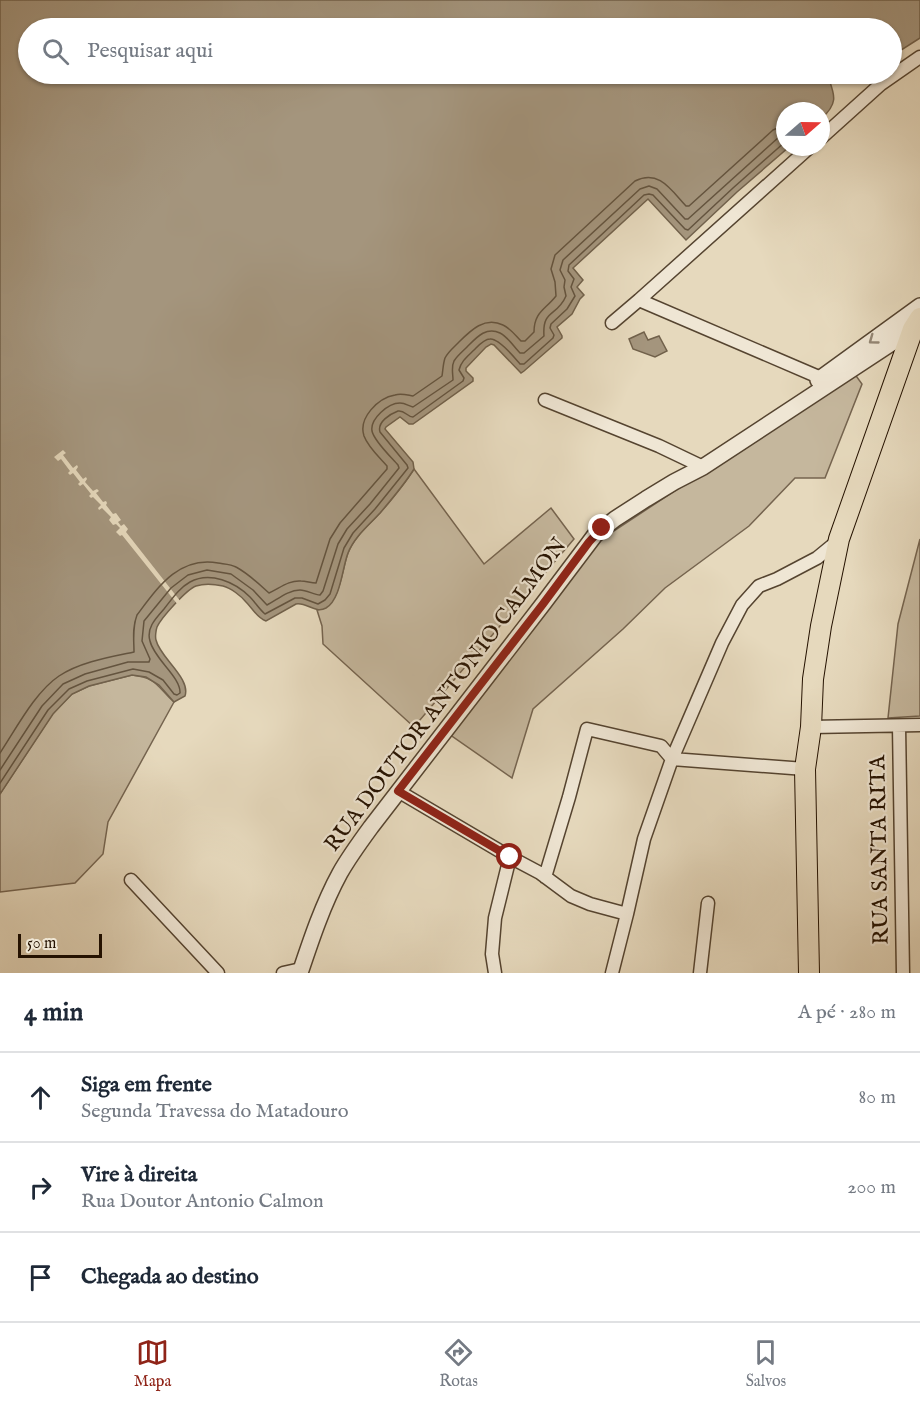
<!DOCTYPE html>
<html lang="pt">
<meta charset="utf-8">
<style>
body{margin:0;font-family:"IM FELL English",serif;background:#f2f2f3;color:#1f2937}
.compass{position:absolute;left:776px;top:102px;width:54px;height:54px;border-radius:50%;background:#fff;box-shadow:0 2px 4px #0004;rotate:70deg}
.scale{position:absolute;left:18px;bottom:15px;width:84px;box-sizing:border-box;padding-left:6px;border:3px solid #251201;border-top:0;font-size:16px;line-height:21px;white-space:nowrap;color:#251201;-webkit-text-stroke:4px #efe6d4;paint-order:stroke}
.stop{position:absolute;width:18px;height:18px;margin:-14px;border:4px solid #8f2418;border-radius:50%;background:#fff}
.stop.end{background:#8f2418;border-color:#fff;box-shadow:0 2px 6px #0008}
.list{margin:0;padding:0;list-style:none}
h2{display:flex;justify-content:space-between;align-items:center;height:78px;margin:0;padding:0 24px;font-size:26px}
h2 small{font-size:20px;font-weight:400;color:#747a83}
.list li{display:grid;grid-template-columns:39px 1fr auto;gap:18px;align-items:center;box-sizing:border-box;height:90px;padding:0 24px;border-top:2px solid #e0e1e3}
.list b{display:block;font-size:22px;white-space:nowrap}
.list p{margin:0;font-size:20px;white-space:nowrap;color:#747a83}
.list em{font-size:20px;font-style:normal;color:#747a83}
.icon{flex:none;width:33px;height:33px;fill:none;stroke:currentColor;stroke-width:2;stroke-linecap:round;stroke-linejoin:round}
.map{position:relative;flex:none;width:920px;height:973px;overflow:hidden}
.search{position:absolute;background:#fff;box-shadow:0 2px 4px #0004;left:18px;right:18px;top:18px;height:66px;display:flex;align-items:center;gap:15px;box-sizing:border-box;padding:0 21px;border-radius:33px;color:#747a83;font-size:22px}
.sheet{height:348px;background:#fff}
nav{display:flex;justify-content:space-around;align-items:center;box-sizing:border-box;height:84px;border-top:2px solid #e0e1e3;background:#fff;font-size:16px;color:#747a83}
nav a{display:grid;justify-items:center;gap:3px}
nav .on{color:#8f2418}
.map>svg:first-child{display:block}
.green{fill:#c5b79d;stroke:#75644f;stroke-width:1.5}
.water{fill:#a4957d;stroke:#71614b;stroke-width:1.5}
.pier{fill:#e6d9bd}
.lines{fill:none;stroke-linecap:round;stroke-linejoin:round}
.shore{stroke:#64543f;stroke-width:1.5}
.minor-casing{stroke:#554430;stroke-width:15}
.tertiary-casing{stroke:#554430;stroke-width:18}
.primary-casing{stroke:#251201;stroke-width:22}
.minor{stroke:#efe6d4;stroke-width:12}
.tertiary{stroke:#efe6d4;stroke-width:15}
.primary{stroke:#e6d9bd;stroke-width:20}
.oneway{stroke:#948775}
.route{stroke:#8f2418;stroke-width:8}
.labels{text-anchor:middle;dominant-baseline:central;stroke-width:4.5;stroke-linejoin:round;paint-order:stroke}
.street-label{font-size:22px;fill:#251201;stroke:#efe6d4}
</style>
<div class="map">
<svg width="920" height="973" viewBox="0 0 920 973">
<rect width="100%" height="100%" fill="#e6d9bd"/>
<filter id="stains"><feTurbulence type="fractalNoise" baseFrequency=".00333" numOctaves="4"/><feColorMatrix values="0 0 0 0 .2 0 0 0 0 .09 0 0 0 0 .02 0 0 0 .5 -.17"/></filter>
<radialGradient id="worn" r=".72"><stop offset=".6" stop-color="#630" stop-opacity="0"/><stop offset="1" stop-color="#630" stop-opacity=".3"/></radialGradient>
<!-- green -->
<path class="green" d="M854,373l8,11 -37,94h-30l-46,48 -84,62 -42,41 -90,80 -21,69 -63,-44 145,-190z
M414,469l70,95 67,-56 23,31 -160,188 -91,-83 -1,-18 -5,-16c24,-4 24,-38 31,-57 6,-16 21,-28 32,-40 12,-14 24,-28 34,-44z
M920,539v177l-32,2 10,-94z
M132,675c26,3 25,12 42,27l-66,120 -5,32 -28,29 -75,9v-98l53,-81 19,-19 17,-8z"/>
<!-- water -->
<path class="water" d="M0,0h920v38l-28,18v-28h-864v46h799c7,20 13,28 -6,45v-8h-36v36h4l-52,45 -51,48 -38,-41 -75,69 10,12 -6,7 7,8 -4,4 -8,15 -15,13 5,9v2l-38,33 -3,2 -27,-28 -3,-1 -5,3 -20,21v3l7,7v3l-60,43h-4l-9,-7 -14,10 -1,2 28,33 1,7c-10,16 -22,30 -34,44 -11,12 -26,24 -32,40 -6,15 -7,46 -22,55 -11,6 -19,-6 -30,-4l-30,17c-9,-3 -13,-12 -20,-19 -5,-6 -15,-14 -23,-16 -9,-2 -18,-3 -27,0 -9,3 -35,32 -39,41 -1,3 -2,10 -1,13 4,18 35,38 29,56l-11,6 -15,-17 -13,-8 -14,-2 -43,11 -17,8 -19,20 -53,80z
M644,332l4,8 11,-4 8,15 -12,6 -22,-8 -4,-10z"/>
<!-- pier -->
<path class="pier" d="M63,450l3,3 -3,2 10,13 4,-3 1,2 -2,3 7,9 3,-2 1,2 -2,3 8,9 4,-2 2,2 -3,2 7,9 3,-1 1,2 -1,2 7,9 3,-1 5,7 -3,2 3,4 3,-2 4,5 -2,3 55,70 -3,3 -56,-70 -2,1 -4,-4 4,-4 -4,-4 -3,1 -4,-5 2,-3 -9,-9 -3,2 -1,-2 3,-3 -8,-8 -2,1 -2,-2 2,-2 -8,-10 -3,2 -2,-2 2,-2 -7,-9 -3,2 -2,-2 2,-2 -9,-12 -3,2 -4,-4z"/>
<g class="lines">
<!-- shore -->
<path class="shore" d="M0,753c16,-24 35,-61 59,-77 21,-14 51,-19 75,-24 0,-12 -2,-24 3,-37 21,-28 42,-59 81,-52 6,1 13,1 18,4 13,7 23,17 33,26 11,-5 20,-13 32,-12 5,0 10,2 15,2l14,-44 10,-16 47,-54v-3c-8,-9 -19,-19 -23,-30 -6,-18 14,-38 31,-41 6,-2 12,0 18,1l29,-20c1,-6 1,-12 3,-18 3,-6 8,-10 13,-15 12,-12 26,-27 45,-18 7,3 13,11 18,16h4l9,-9c0,-20 11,-22 22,-36l-1,-14 -4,-13 4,-14 80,-74c24,-12 36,9 51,25h3l84,-76 12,-5
M0,770l42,-64 21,-22 22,-10 43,-12h21l1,-3 -8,-18 2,-20 27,-33 17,-13 19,-5 24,4 22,16 14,15c10,-5 21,-15 33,-15 7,0 14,5 20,5l3,-4 15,-47 9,-15 23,-25 29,-36 -1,-3c-7,-8 -24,-24 -26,-34 -2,-12 16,-28 28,-28 5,0 9,3 13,4l40,-27c0,-6 -2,-13 1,-19 3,-5 9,-10 13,-14 9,-9 19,-21 33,-14 8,4 14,14 20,20h4l20,-17c-2,-27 13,-19 22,-40l-2,-9 1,-7 -5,-10 3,-10 77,-71 9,-3 8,3 28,30h3l91,-82 6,-3
M0,783l48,-73 21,-21 18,-8 46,-12 16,3 14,8 11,14 3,1 3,-2c1,-16 -26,-34 -30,-52 -4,-13 6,-23 14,-32 8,-10 15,-21 26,-27 20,-11 45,0 60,15 5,5 9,12 15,17l30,-16h7l16,6 7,-4 5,-6 14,-46 9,-15 22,-24 33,-41 -1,-3 -27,-33c-3,-10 10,-18 18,-21 7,-1 9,6 15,6l50,-36 1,-3 -5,-8c2,-9 9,-14 15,-20 4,-4 10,-11 16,-11 9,-1 24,18 30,25h4l29,-26 1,-3 -4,-7 1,-4 16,-15 8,-13 -4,-9 3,-8 -6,-8 1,-6 75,-70 5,-1 4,1 32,34 3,1 45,-42 52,-46"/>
<defs>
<path id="minor" d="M821,138l60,-54 39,-27
M639,300l189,81
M612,323l27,-23 171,-153
M545,400l114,46 44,21
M899,726l4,247
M811,727l109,-2
M398,791l112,66 30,16 31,23 19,8 37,10
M545,877l24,-80 18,-68 74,17 11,13 133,10
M131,880l87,93
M283,973l18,-4
M495,973l-3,-19 3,-36 15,-61
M612,973l15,-59 17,-75 28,-80 50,-116 20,-38 17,-19 18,-7 40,-21 22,-18
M700,973l8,-70"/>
<path id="tertiary" d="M818,380l102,-74
M300,973c11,-33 23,-69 40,-100 9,-16 20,-31 31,-46l172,-223 52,-69 20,-16 31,-20 28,-17 29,-15 210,-138"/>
<path id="primary" d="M809,973l-4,-204 6,-42 2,-48 8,-53 18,-87 74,-210 7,-11"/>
</defs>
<!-- minor casing -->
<use href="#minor" class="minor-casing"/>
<!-- tertiary casing -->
<use href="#tertiary" class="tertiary-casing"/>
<!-- primary casing -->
<use href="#primary" class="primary-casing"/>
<!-- minor -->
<use href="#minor" class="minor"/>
<!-- tertiary -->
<use href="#tertiary" class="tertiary"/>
<!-- primary -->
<use href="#primary" class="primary"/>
</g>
<!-- one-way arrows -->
<defs><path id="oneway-chevron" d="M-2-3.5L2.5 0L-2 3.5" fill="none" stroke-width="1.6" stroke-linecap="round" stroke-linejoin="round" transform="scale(1.5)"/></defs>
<use class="oneway" href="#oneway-chevron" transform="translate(873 340) rotate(144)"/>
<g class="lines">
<!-- route -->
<path class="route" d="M510,857l-112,-66 145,-187 46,-62 13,-14"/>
</g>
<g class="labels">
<!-- street labels -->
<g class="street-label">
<text transform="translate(446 695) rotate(-53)">RUA DOUTOR ANTONIO CALMON</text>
<text transform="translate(880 850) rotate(-91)">RUA SANTA RITA</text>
</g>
</g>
<rect width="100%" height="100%" filter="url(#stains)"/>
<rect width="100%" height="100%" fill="url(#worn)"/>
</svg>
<svg class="compass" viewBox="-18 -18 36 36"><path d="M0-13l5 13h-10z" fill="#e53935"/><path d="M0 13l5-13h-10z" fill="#747a83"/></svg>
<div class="scale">50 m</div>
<div class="stop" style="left:510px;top:857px"></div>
<div class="stop end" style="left:602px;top:528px"></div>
<div class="search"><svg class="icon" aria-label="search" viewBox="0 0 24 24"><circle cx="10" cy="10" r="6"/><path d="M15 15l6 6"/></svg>Pesquisar aqui</div>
</div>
<section class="sheet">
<h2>4 min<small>A pé · 280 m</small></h2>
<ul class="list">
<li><svg class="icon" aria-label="ahead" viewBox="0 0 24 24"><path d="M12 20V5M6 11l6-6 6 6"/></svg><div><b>Siga em frente</b><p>Segunda Travessa do Matadouro</p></div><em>80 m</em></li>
<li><svg class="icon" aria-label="right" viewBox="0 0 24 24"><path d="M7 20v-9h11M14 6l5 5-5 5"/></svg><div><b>Vire à direita</b><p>Rua Doutor Antonio Calmon</p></div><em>200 m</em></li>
<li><svg class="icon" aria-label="arrive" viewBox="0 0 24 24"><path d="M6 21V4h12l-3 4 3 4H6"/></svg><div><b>Chegada ao destino</b></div></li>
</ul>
</section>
<nav>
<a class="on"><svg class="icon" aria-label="map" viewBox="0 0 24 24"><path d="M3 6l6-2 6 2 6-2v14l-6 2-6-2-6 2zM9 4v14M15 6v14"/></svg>Mapa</a>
<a><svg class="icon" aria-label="directions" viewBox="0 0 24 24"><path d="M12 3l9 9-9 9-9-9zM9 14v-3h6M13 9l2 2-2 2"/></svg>Rotas</a>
<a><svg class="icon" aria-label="saved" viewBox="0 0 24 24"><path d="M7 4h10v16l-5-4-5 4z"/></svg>Salvos</a>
</nav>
